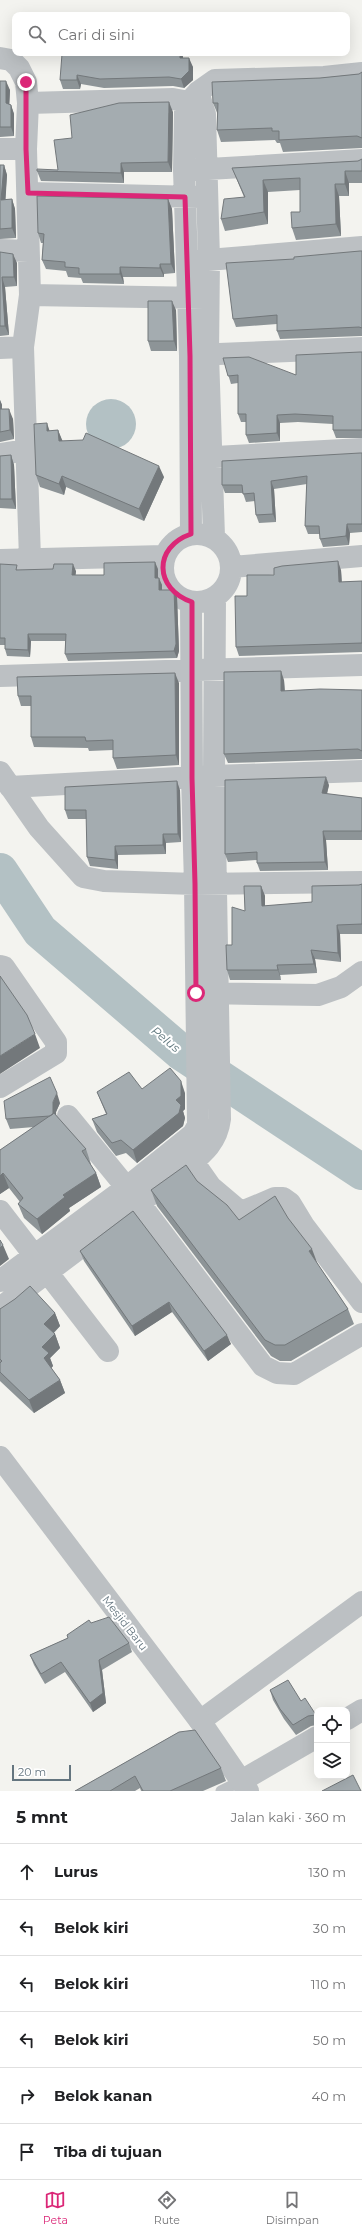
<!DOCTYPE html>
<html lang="id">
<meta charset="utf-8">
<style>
body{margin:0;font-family:Montserrat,sans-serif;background:#f6f6f6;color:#202124}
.controls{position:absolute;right:12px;bottom:12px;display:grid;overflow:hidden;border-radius:8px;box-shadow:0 4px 16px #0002}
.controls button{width:36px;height:36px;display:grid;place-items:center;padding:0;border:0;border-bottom:1px solid #e0e0e0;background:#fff;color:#202124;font:20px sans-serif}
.scale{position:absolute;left:12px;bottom:10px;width:59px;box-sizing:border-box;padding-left:4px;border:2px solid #64757f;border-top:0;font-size:11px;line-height:14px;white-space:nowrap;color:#64757f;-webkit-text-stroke:3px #fff;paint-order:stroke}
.stop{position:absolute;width:12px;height:12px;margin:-9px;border:3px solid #db2777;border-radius:50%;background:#fff}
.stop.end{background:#db2777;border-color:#fff;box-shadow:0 1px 4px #0008}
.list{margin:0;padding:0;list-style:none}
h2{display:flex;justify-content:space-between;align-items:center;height:52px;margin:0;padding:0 16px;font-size:17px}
h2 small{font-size:13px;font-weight:400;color:#757577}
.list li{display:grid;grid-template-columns:26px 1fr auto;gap:12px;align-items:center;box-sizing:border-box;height:56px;padding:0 16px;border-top:1px solid #e0e0e0}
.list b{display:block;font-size:15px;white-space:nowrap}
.list em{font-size:13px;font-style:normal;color:#757577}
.icon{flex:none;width:22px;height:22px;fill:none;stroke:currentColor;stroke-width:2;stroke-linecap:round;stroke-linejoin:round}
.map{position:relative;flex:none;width:362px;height:1791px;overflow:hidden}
.search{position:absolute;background:#fff;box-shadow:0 4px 16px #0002;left:12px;right:12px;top:12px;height:44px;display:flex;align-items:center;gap:10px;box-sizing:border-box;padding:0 14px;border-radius:8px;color:#757577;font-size:15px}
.sheet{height:388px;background:#fff}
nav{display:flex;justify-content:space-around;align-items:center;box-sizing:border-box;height:56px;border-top:1px solid #e0e0e0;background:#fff;font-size:11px;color:#757577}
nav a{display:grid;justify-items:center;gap:2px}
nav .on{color:#db2777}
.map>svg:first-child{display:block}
.water{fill:#b3c1c4}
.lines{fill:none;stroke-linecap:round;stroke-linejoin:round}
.river{stroke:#b3c1c4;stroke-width:36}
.service{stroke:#bcc0c3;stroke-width:11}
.minor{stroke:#bcc0c3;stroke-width:22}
.tertiary{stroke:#bcc0c3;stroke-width:22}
.wall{fill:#8d9497}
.shaded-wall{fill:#73787b}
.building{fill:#a4acb0;stroke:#73787b}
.route{stroke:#db2777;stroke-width:5}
.labels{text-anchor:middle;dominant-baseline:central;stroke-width:4;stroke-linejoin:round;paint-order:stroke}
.street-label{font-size:11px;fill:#64757f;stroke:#fff}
.water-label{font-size:12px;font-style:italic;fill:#5f777d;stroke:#fff}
</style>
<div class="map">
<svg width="362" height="1791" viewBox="0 0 362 1791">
<rect width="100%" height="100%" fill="#f3f3ef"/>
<!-- water -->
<path class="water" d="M86 424a25 25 0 1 1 50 0a25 25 0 1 1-50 0Z"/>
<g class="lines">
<!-- river -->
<path class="river" d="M0,871l40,60 142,122 180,119"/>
<!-- service -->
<path class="service" d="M221,1791l20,-10"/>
<!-- minor -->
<path class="minor" d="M0,58l11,2 8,8 7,14 2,21 -2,46 4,146 -7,52 7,212
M198,92l7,22 4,145 -1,95 6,183
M28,103l145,-4 16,3
M0,149h26
M191,170l171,-10
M28,193l171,4
M0,250l28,1
M196,261l166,-14
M30,295l173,3
M0,348l23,-1
M194,355l168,-7
M0,454l27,-4
M197,458l165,-9
M163 568a34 34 0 1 1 68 0a34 34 0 1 1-68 0Z
M191,534l-1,-178 -6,-186 1,-58 4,-10 9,-10 17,-12 109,-3 38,-4
M0,560l164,-4
M232,567l130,-11
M0,676l362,-11
M0,772l39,56 44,49 21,4 91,3 167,-2
M10,787l204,-11 148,-5
M0,966l4,1 52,75v11l-56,34
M203,993l115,2 23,-8 21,-15
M68,1116l72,88 123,162 14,7 17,1 68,-40
M185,1150l26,37 26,22 7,2 31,-13h8l7,5 14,23 58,76
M0,1211l108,140
M0,1281l127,-94 66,-53 5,-9 -3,-241 -3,-106 -1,-176
M0,1308l182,-137c19,-16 35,-27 38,-52l-6,-343 1,-179
M347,1719l15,-9
M200,1721l162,-119
M241,1781l76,-44"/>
<!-- tertiary -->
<path class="tertiary" d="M0,1457l200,264 48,70"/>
</g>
<!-- wall -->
<path class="wall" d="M90,53h92l1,5 10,9v13l-9,8 -11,-2 -69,2 -23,-4 -1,5h-17l-3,-9z
M362,72v76l-79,4 -3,-9h-3l-2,-3 -54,2 -4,-12 1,-15 -5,-12 107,-25 39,-4z
M0,81l10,9 -1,14 2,1 3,9v22l-14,1z
M173,112l-1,60h-48v11l-83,-2 -4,-10 21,-1 14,-32z
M362,159v24h-13v13h-10l2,40 -45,4 -4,-12 8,-16v-22l-32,2v32l-43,7 -4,-12 23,-22 -12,-29 126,-7z
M0,165h4l3,10 -2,25 7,-1 3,10 1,29 -16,1z
M168,199l4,10 3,64 -11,1v3h-41l1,7 -41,-1 -2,-5 -13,-1 -2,-6 -20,-2 -4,-9 1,-17h-2l-3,-10z
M360,251h2v85l-82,3 -3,-8v-7l-41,3 -3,-8 61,-60z
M0,252l17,11v23l-12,1 4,48 -9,1z
M176,310l1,41h-26l-3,-10z
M362,352v86h-26l-3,-8v-6l-35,-2 -18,1v18l-31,2 -3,-8v-13h-5l-3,-8v-31l-7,1 -8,-26 73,17z
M0,400l2,5v4l11,10 1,20 -14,3z
M58,430l4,11 102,36 -20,44 -78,-34 -2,8 -24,-8 -4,-12 14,-44z
M360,453h2v79l-12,1 -1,12 -26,2 -3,-8v-5h-12l-3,-8 2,-42 -33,5 2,33 -17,1 -3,-8 -1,-14 -9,1 -3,-9h-18l-3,-8z
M11,455l3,10 2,44 -16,-1v-52z
M0,564l18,6 58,1 -1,4h29l54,-6v9l4,7v5l15,7 2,54 -2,7 -109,3 -3,-7v-13h-34l-1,16 -23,-1 -2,-7v-4h-5z
M341,570l1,12 20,-1v71l-123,4 -3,-9 11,-51 27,-21z
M284,680l1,11 77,-1v69l-134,4 -4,-9z
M179,683v82l-62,4 -4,-11v-8l-24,1 -1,-3 -54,-1 -3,-10v-31h-10l-3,-10z
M329,785l-2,9 35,4v42h-36l2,30 -68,1 -3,-8v-3l-29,2 -3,-8z
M180,790l1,52 -15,1v11l-48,1v14l-28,-3 -3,-9v-38h-19l-3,-9z
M362,884v50h-22l1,28 -26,-3 2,14 -37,2 1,5h-51l-3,-10 5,-25 13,-34 16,-25 4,10v10l47,-4z
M142,1089l43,4v16l-2,2 2,7 -2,8 -46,37 -11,-10 -10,3 -19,-24 -5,-13 14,-5 -9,-22z
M60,1103l-4,9v4l30,33 5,15h-1l6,9 5,14 -32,21 1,3 -28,23 -18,-16 -6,-14 2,-2 -11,-14 -9,6v-44l34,-23 -24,2 -4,-10z
M197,1181l42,39 78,43 31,46 6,15 -63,37h-11l-9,-5 -114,-150 -6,-16z
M133,1211l98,133 -23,17 -36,-49 -37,24 -51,-75 -4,-10z
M0,1309l55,4 5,13 -6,7 1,1 5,14 -10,10 3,8 -2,2 9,12 5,13 -31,20 -34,-32z
M91,1623l38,20 3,9 -30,18 4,33 -13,9 -28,-40 -20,12 -11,-19 -4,-10 38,-17 -1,-3z
M270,1690l31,11 15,14 1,2v8l-6,1 -15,9 -12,-16 -11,-19z
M179,1732l42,36 5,13 -23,10h-62l-1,-3 -5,3h-60z"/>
<!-- shaded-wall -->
<path class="shaded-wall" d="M180,53h2l1,4v10l-3,-9z
M189,58l4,9v13l-9,8 -3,-9z
M77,75l4,9 -1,5 -3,-9z
M6,81l4,9 -1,23 -3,-10z
M169,102l4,10 -1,60 -4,-10z
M11,105l3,9v22l-3,-9z
M121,163l3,9v11l-3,-10z
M4,165l3,10 -2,34 -4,-9z
M345,171l4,12v13l-4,-12z
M263,180l5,12v32l-4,-12z
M335,184l4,12 2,40 -5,-12z
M12,199l3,10 1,29 -4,-10z
M168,199l4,10 3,64 -4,-9z
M13,254l4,9v23l-3,-9z
M160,264l4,10v3l-4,-9z
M120,267l3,10 1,7 -4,-10z
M2,277l3,10 4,48 -4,-9z
M172,301l4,9 1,41 -3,-10z
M0,400l2,5 -1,14 -1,-4z
M9,409l4,10 1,20 -4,-9z
M277,415l3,8v18l-3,-8z
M47,423l4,12 -4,-4z
M58,430l5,12 -4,-1z
M11,455l3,10 2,44 -4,-10z
M159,466l5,11 -20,44 -5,-12z
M62,476l4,11 -2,8 -5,-11z
M271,481l3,8 2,33 -3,-8z
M347,524l3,9 -1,12 -3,-9z
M338,561l3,9 1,21 -3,-9z
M155,562l3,7v16l-3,-7z
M73,564l3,7 -1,11 -3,-7z
M159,578l3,7v12l-3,-7z
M174,590l3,7 2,54 -2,7 -3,-7z
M28,634l3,7 -1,16 -2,-7z
M281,671l3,9 1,20 -4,-9z
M175,673l4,10v82l-3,-10z
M326,777l3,8 -4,16 -3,-8z
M177,781l3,9 1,52 -3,-8z
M323,831l3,9 2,30 -3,-8z
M163,834l3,9v11l-3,-9z
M115,846l3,9v14l-3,-9z
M261,886l4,10v19l-3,-9z
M337,925l3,9 1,28 -3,-9z
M311,950l4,9 2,14 -3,-9z
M277,965l3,10 1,5 -3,-10z
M35,1034l5,14 -40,26v-18z
M181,1081l4,12v16l-2,2 2,7 -2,8 -46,37 -4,-13 43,-50z
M57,1093l3,10 -4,9 1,13 -4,-10v-13z
M3,1173l6,15 -9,6v-18z
M96,1173l5,14 -32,21 1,3 -28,23 -5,-15 26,-24z
M3,1245l6,14 -9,7v-18z
M312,1249l6,16 -9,-14z
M169,1302l3,10 -37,24 -3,-10z
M55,1313l5,13 -11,11 -5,-13z
M55,1334l5,14 -10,10 3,8 -5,6 -4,-14 -2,-11z
M227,1335l4,9 -23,17 -4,-10z
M60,1380l5,13 -31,20 -5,-13z
M99,1660l3,10 4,33 -13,9 -3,-9z"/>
<!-- building -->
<path class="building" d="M90,53h90v5h9v13l-8,8 -12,-2 -69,2 -23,-4v5h-17l2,-26z
M362,72v66l-5,-2 -78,4v-9h-7v-3l-55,2 1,-27h-5l-1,-21 108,-4 39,-4z
M0,81h6v22l5,2v22h-11z
M169,102l-1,60 -47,1v10l-84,-2v-2l21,1 -4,-30 18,-2 -2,-23 49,-12z
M362,159v12h-17v13h-10l1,40 -44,4 -1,-16h9v-34l-37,2 1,32 -43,7 3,-20 21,-2 -13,-29 126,-7z
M0,165h4l-3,35 11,-1v29l-12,1z
M37,196l131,3 3,65h-11v4l-40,-1v7h-41v-6l-14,-1v-5l-23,-2 2,-26 -6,-1z
M360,251h2v77l-3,-1 -82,4v-16l-44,4 -7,-56 68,-4v-2z
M0,252l13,2 1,23h-12l3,49h-5z
M148,301h24l2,40h-26z
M360,352h2v78h-29v-14l-38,-2 -18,1v18l-31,2v-21h-8v-39l-10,1 -5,-18 26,-1 47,18v-20z
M0,409h9l1,21 -10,2z
M47,423v8l11,-1 1,11 24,-1 3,-7 73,33 -20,43 -77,-33 -3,8 -23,-9 -2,-51z
M360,453h2v71h-15l-1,12 -26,3 -1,-13h-14l2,-50 -36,5 2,33 -17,1 -2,-22 -11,1 -1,-9h-20v-24z
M11,455l1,44h-12v-43z
M338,561l1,21 23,-1v62l-126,4 -1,-51h12v-21h27v-7l8,-2z
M155,562v16h4v12h15l2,54 -2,7 -109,3 1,-20h-38v16l-23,-1v-11h-5v-74l17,1 -1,5 37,-1 1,-5h19l-1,11h32v-12z
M281,671v20l39,-2 42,1v61l-4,-2 -134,5v-82z
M175,673l1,82 -63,3v-18l-27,1 -1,-4h-54v-41h-13l-1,-19z
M326,777l-4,16 40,5v33h-39l2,31 -68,1v-11l-32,2v-74z
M177,781l1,53h-15v11l-48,1v14l-28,-3 -1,-47h-21v-23z
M362,884v40l-25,1 1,28 -27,-3 3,14 -37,1 1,5h-51l-1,-25h6v-38l13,4 -1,-25h17l1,20 50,-4v-16l47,-1z
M0,976l27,39 8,19 -35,22z
M170,1068l11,13v15l-5,4 5,5 -2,8 -46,37 -12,-10 -9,3 -20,-24 15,-5 -10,-22 32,-20 13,17z
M50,1077l7,16 -4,9v12l-3,2 -44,3 -2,-18z
M54,1113l32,36 -4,2 14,22 -33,22 2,2 -28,22 -19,-15 5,-6 -20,-25 -3,3v-26z
M186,1165l11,16 30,24 12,15 36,-24 13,22 24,31 -3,2 39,58 -63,36h-10l-10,-5 -114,-150z
M133,1211l94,124 -23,16 -35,-49 -37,24 -52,-75z
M0,1240l3,5 -3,3z
M30,1286l25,27 -11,11 11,10 -13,13 7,6 -5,5 16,22 -31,20 -29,-28v-9l2,-2 -2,-2v-50l15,-10z
M109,1617l20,26 -30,17 4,33 -13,10 -29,-41 -20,12 -11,-19 38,-17 -1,-3 22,-15 2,3z
M288,1680l13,21 4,-3 11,17 -8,1 -15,9 -13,-16 -10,-19z
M195,1730l26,38 -51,23h-27l-8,-15 -25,15h-35l104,-59z
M353,1775l8,16h-39z"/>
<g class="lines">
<!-- route -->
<path class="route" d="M26,82v67l2,44 157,4 5,159 1,178c-38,13 -37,55 1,68v176l3,106 1,109"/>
</g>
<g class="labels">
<!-- street labels -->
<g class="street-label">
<text transform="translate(125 1623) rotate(52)">Mesjid Baru</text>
</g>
<!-- water labels -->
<g class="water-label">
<text transform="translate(166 1039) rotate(40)">Pelus</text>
</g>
</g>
</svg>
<div class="controls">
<button><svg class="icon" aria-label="locate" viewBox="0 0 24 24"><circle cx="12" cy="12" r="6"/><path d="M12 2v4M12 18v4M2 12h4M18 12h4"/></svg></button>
<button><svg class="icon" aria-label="layers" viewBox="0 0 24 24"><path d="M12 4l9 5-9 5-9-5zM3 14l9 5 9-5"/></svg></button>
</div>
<div class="scale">20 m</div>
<div class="stop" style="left:196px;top:993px"></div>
<div class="stop end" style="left:26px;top:82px"></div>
<div class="search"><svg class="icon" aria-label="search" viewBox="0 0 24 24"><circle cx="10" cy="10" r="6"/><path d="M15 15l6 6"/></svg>Cari di sini</div>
</div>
<section class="sheet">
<h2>5 mnt<small>Jalan kaki · 360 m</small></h2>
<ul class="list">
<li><svg class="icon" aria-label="ahead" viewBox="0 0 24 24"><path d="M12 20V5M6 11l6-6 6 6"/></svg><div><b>Lurus</b></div><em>130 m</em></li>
<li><svg class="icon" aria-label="left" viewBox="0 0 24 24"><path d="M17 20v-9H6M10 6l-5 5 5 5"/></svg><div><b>Belok kiri</b></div><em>30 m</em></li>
<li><svg class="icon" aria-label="left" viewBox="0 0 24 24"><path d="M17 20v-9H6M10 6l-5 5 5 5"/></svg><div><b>Belok kiri</b></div><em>110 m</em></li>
<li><svg class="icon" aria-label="left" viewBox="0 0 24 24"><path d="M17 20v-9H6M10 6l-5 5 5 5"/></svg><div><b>Belok kiri</b></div><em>50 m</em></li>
<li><svg class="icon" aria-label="right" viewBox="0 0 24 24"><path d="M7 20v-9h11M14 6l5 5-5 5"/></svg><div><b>Belok kanan</b></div><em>40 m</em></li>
<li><svg class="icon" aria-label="arrive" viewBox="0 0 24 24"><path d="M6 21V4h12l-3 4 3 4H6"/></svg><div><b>Tiba di tujuan</b></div></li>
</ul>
</section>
<nav>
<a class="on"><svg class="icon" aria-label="map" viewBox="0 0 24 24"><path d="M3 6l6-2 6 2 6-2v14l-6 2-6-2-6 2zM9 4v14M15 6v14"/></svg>Peta</a>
<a><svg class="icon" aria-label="directions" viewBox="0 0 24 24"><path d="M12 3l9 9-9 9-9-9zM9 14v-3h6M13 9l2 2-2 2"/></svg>Rute</a>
<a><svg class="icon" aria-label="saved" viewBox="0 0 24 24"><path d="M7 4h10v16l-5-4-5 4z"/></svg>Disimpan</a>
</nav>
